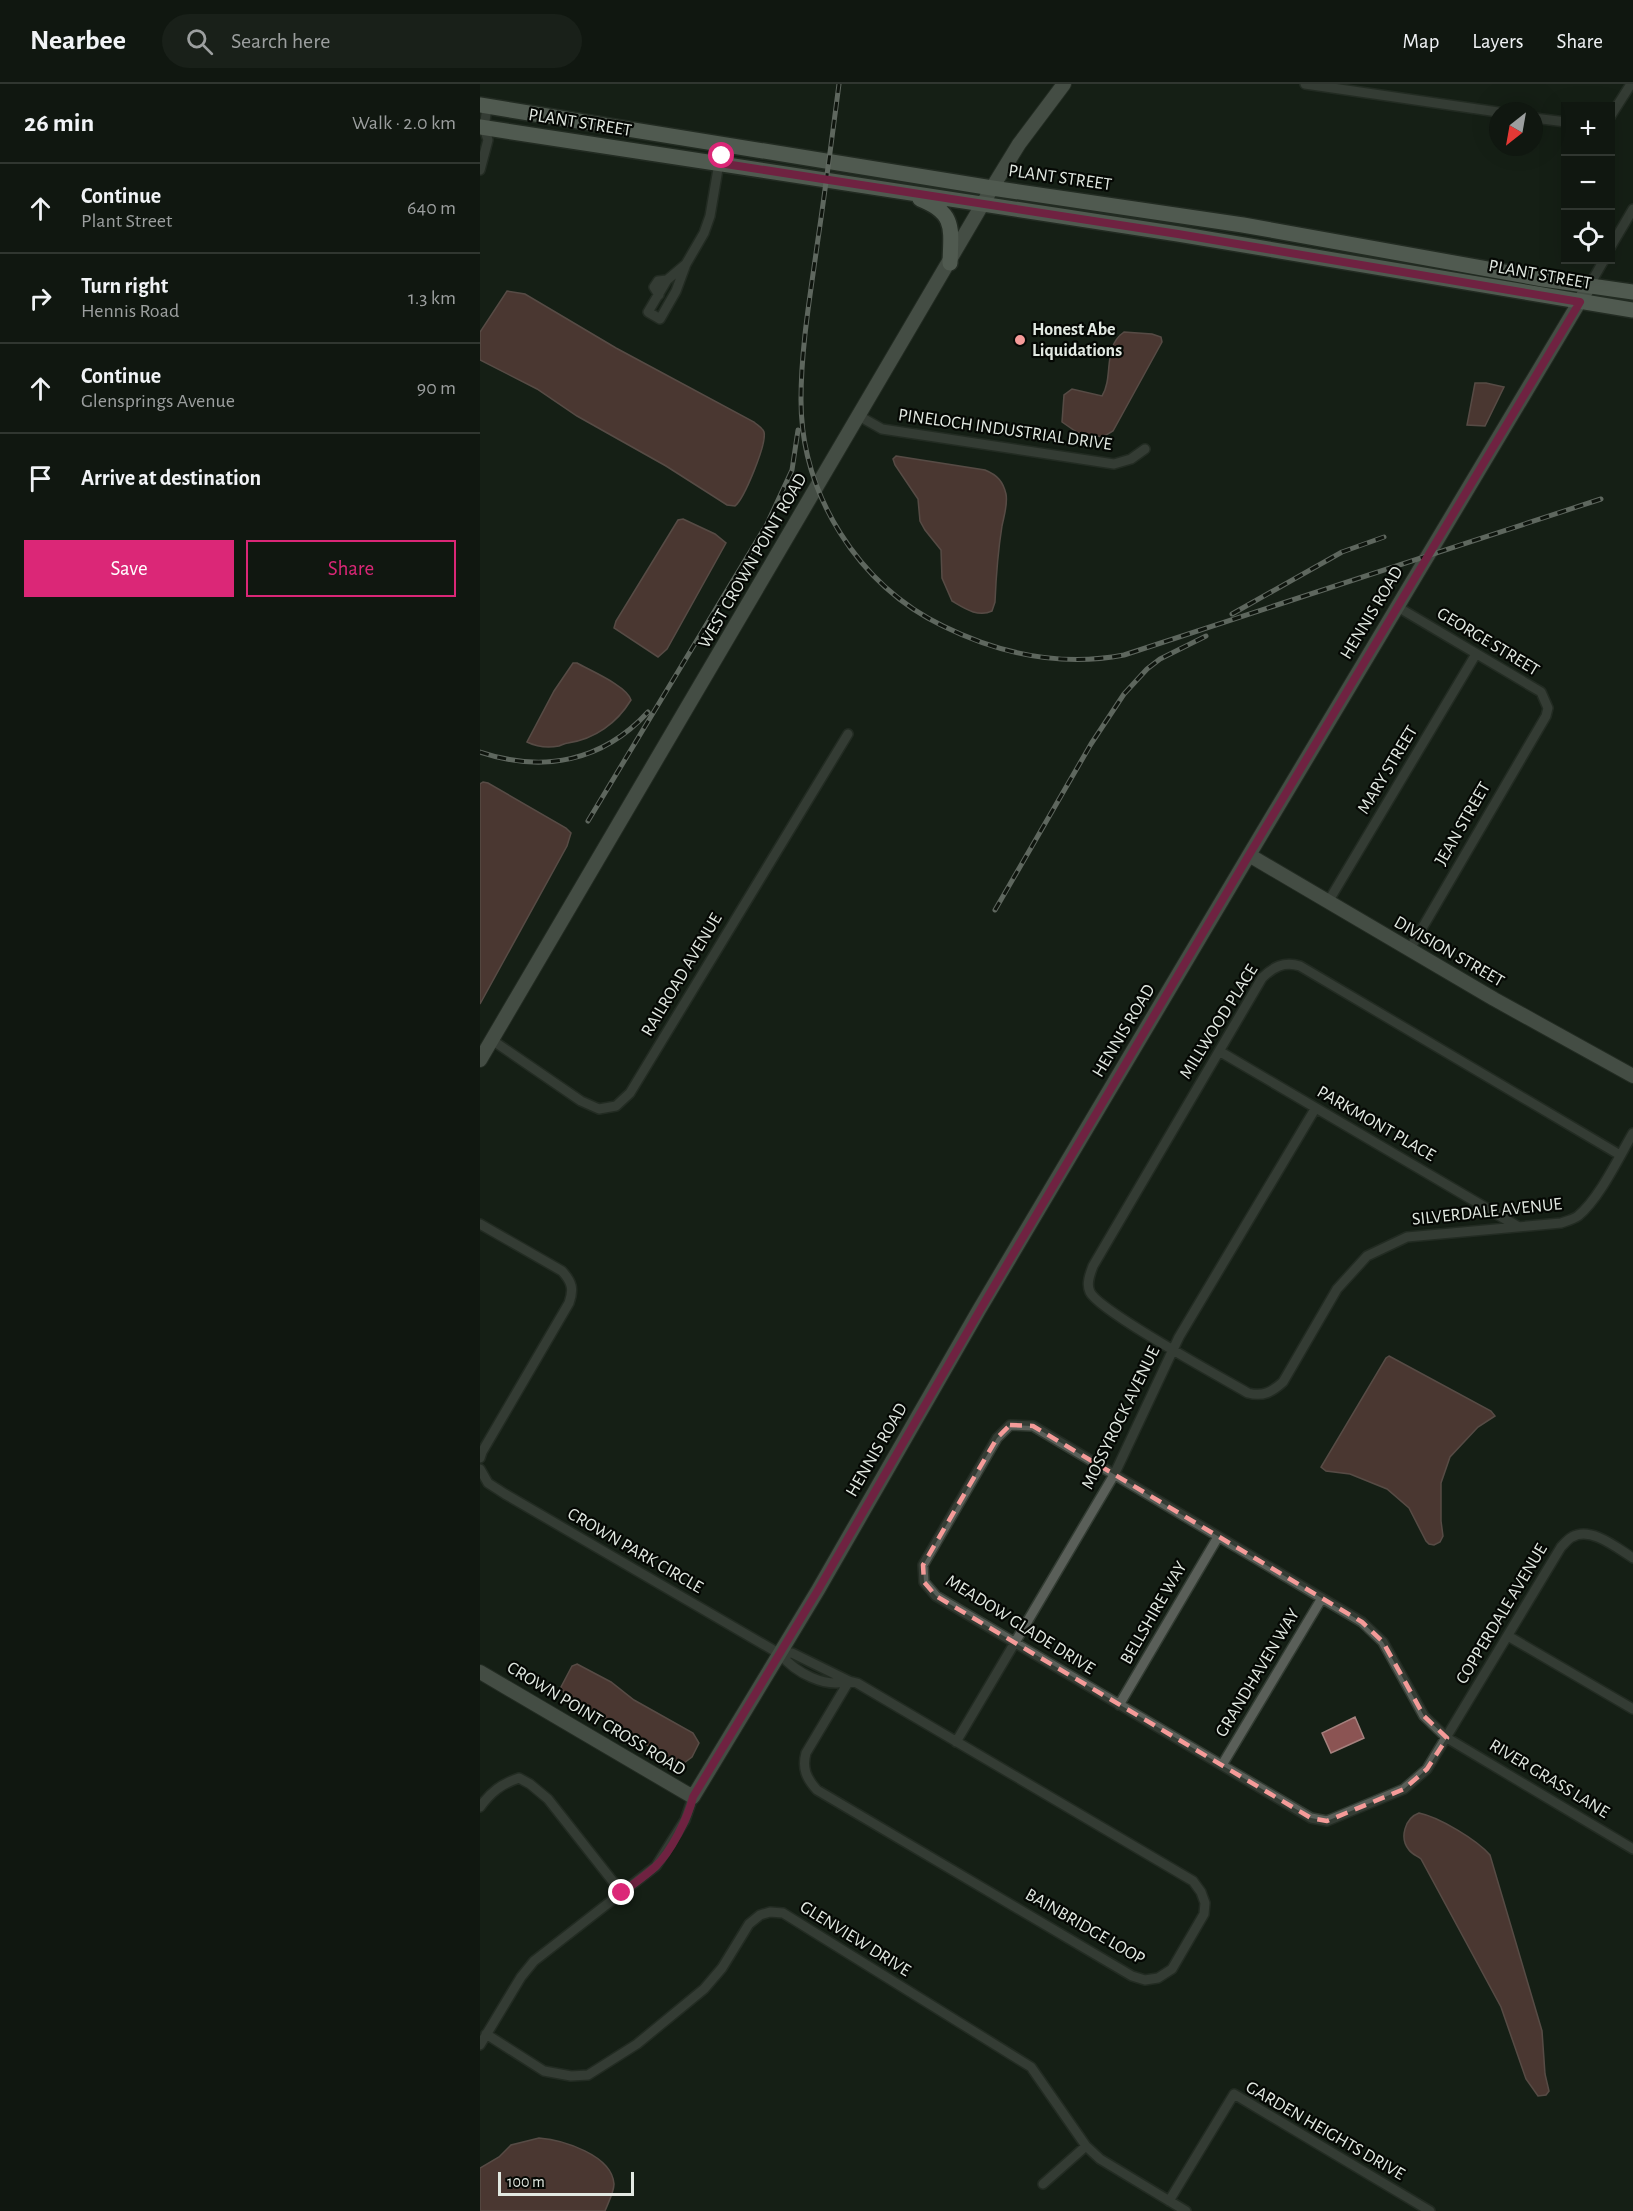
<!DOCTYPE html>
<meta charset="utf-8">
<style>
body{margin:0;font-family:"Alegreya Sans",sans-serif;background:#192019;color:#f1f3f6}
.controls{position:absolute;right:18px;top:18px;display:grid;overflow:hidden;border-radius:0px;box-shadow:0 6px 24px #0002}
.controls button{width:54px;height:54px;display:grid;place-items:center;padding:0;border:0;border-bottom:2px solid #303630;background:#101710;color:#f1f3f6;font:30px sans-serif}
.compass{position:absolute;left:1009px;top:18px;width:54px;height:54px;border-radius:50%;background:#101710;box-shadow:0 6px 24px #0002;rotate:211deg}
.scale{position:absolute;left:18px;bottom:15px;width:136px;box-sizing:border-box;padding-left:6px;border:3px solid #e2e9e2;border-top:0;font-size:16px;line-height:21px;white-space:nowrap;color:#e2e9e2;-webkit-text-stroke:4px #050804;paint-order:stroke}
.stop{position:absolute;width:18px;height:18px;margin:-14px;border:4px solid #db2777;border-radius:50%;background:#fff}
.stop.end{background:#db2777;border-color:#fff;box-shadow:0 2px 6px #0008}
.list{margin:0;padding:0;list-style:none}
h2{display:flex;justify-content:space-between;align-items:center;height:78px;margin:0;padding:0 24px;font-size:26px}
h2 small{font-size:20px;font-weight:400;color:#9c9f9f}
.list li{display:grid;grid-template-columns:39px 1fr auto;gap:18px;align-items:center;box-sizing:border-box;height:90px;padding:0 24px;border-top:2px solid #303630}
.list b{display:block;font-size:22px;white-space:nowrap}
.list p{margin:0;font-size:20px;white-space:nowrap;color:#9c9f9f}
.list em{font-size:20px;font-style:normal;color:#9c9f9f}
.actions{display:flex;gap:12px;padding:18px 24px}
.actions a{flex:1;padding:14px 0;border:2px solid #db2777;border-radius:0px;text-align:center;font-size:21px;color:#db2777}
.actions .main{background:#db2777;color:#fff}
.icon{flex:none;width:33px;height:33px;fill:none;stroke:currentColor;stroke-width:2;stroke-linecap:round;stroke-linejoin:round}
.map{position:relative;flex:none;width:1153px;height:2127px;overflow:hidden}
header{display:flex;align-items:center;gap:36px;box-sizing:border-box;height:84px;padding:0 30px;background:#101710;border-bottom:2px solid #303630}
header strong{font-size:28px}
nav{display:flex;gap:33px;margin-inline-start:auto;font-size:21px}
.search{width:420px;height:54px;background:#192019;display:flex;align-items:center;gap:15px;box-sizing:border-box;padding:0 21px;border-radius:33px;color:#9c9f9f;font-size:22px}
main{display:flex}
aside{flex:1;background:#101710}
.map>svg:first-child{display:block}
.water{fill:#8b5453;stroke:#a5817e;stroke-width:1.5}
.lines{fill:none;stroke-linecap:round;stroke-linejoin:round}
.street-casing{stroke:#323b32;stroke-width:12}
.secondary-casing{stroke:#323b32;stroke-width:16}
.primary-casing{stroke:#323b32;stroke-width:18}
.street{stroke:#5a5f59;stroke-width:9}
.secondary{stroke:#7d857c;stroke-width:14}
.primary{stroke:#98a397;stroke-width:15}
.rail-casing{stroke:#b7beb7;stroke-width:5}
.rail{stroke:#050804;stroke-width:3;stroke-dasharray:9;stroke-linecap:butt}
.route{stroke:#db2777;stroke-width:8}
.marked{fill:none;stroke:#f59b99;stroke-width:4.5;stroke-dasharray:12 8;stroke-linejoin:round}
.poi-dot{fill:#f59b99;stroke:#050804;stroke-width:2}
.labels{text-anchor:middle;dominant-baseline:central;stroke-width:4.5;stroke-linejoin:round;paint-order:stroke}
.street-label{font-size:18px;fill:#e2e9e2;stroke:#050804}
.poi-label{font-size:18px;font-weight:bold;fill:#e2e9e2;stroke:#050804;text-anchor:start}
</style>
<header>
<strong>Nearbee</strong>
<div class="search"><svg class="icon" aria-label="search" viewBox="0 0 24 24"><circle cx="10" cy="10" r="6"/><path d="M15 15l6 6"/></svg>Search here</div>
<nav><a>Map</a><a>Layers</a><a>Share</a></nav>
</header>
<main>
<aside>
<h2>26 min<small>Walk · 2.0 km</small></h2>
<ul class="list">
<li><svg class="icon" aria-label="ahead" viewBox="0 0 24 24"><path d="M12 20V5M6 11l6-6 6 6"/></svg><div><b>Continue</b><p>Plant Street</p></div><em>640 m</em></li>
<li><svg class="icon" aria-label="right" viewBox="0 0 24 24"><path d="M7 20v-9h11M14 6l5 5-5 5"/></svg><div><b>Turn right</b><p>Hennis Road</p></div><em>1.3 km</em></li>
<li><svg class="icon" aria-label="ahead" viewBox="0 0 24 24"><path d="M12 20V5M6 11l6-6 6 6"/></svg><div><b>Continue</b><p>Glensprings Avenue</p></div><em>90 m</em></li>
<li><svg class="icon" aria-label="arrive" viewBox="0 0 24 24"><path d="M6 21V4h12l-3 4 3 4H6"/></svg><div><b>Arrive at destination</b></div></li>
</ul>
<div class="actions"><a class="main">Save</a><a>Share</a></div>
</aside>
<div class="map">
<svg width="1153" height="2127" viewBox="0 0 1153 2127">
<rect width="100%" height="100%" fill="#151f15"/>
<!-- water -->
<path class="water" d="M27,207l18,3 91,54 138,74c3,3 9,6 10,10 3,12 -20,67 -29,74l-8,-1 -61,-39 -89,-50 -40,-27 -57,-29v-28z
M644,248l28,2 9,3 1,5 -49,89 -10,6 -25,-4 -16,-11 2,-27 8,-6 30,7c12,-19 0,-49 22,-64z
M995,299h11l18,4 -19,39 -18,-1z
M416,372l89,14c12,5 18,11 21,24 2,10 -2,22 -4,32 -4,25 -6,52 -7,76l-3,9c-14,7 -28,-3 -40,-10l-10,-23 -1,-28 -16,-20 -5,-9 -2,-22 -23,-34 -2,-6z
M203,435l32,15 11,9 -59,106 -9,8 -44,-29 2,-7 62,-101z
M93,579h4c14,8 50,23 54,37 -14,23 -36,39 -63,43 -3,0 -6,2 -9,3 -10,2 -22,1 -32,-4l27,-51z
M3,698l5,1 78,45 5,5 -4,13 -87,158v-220z
M909,1272l102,55 4,5 -17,11 -28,30 -9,26v38l2,15 -3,6 -6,3 -5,-1 -3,-3 -17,-33 -22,-19 -37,-15 -24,-3 -5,-4 65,-109z
M97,1580l34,18 23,18 59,33 6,10 -7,14 -8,6 -15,-4 -105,-66 -3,-6 11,-21z
M875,1633l9,21 -33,15 -9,-20z
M939,1729c20,4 58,27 71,42l52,176 3,43 4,17 -3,4 -8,1 -12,-17 -25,-72 -80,-148c-4,-3 -9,-5 -12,-9 -10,-12 -4,-32 10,-37z
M59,2054c24,2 73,17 75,46 0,8 -6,19 -9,27h-125v-43l19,-11 12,-12z"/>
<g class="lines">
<defs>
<path id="street" d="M825,0l193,28
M1130,33l21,-33
M1054,34l32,4
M0,86l8,-30 -4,-12 3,-21
M1130,164l23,-39
M206,180l-19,16 -19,32 12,7 16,-28 10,-27 18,-31 6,-17 9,-53
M1109,202l15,-26
M179,211l-5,-8 4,-6 9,-1
M379,332l23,13 232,35 17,-5 14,-10
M916,522l145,86 7,16 -2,8 -136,233
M848,818l148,-248
M12,956l89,61 18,8 17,-3 14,-13 218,-359
M739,967l298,175
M1140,1071l-320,-189c-16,-5 -27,1 -38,12l-169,288c-3,8 -7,18 -3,26 9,19 132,86 158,101 15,4 24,-1 35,-11l54,-93 30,-33 40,-19 154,-14c6,-2 13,-4 17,-7 21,-17 41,-59 55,-83
M0,1140l82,47c10,11 12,18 7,32l-87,149 -2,6
M0,1385l8,14 17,11 275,160c15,18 45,35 69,27
M1153,1474c-16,-10 -42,-32 -61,-21 -4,2 -8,7 -11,10l-134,222 -23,20 -77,32 -16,-3 -375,-222 -12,-14 -1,-17 74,-127 13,-13 23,1 329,196 21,20 41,74 23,22 186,111
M1028,1552l125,73
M300,1570l12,-1 57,28
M369,1597l8,2 336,198 8,11 4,11 -1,11 -32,55 -14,9 -13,2 -13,-4 -315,-186c-11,-12 -15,-22 -11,-37z
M639,1621l99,-168
M476,1658l158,-267 65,-138 136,-228
M742,1681l100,-167
M0,1723c11,-15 21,-23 39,-29l11,6 18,15 74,94
M6,1950l58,37 27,5 17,-1 49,-31 67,-55 18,-21 27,-44 11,-9 10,-3 13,1 248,154 55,79 14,13 86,52
M0,1961l41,-68 13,-16 122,-95 29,-46 8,-23
M563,2100l43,-38
M689,2117l65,-107 196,117"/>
<path id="secondary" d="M769,771l245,144 139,77
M0,976l512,-872 27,-44 45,-60
M0,1588l213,125 125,-207 161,-280 270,-455 340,-569"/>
<path id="primary" d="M0,21l512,83 251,37 300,54 90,13
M0,43l698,107 455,76
M440,115c36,14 31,30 30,64"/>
</defs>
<!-- street casing -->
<use href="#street" class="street-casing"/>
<!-- secondary casing -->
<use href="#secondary" class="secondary-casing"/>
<!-- primary casing -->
<use href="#primary" class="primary-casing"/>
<!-- street -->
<use href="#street" class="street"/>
<!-- secondary -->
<use href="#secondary" class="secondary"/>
<!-- primary -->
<use href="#primary" class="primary"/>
<defs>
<path id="rail" d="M359,0c-7,54 -14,108 -22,162 -7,51 -16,102 -16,154 0,94 57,185 142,226 57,28 118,41 181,29l477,-156
M752,530l110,-62 42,-15
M0,668c63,21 122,10 168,-40
M108,737l179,-297 25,-54 6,-40
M515,826l96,-166 33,-50 23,-25 13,-10 46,-23"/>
</defs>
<!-- rail casing -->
<use href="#rail" class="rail-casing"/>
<!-- rail -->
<use href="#rail" class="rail"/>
</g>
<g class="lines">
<!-- route -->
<path class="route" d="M142,1809c11,-9 23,-17 33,-26 16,-15 33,-49 38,-70l125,-207 162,-280 269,-455 331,-553 -402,-68 -459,-71 3,-7"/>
</g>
<!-- marked area -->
<path d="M0 0H1153V2127H0ZM530,1341l23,1 329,196 21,20 41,74 23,22 -20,31 -23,20 -77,32 -16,-3 -375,-222 -12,-14 -1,-17 74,-127z" fill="#151f15" fill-opacity=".55" fill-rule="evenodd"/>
<path class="marked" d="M530,1341l23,1 329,196 21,20 41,74 23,22 -20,31 -23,20 -77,32 -16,-3 -375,-222 -12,-14 -1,-17 74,-127z"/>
<!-- markers -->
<circle class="poi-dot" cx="540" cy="256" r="6"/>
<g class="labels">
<!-- street labels -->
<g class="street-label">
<text transform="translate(100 39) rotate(9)">PLANT STREET</text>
<text transform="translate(580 94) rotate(8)">PLANT STREET</text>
<text transform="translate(1060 191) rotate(10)">PLANT STREET</text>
<text transform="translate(525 346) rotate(8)">PINELOCH INDUSTRIAL DRIVE</text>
<text transform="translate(273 477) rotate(-60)">WEST CROWN POINT ROAD</text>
<text transform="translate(892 529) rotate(-59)">HENNIS ROAD</text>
<text transform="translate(1008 558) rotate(31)">GEORGE STREET</text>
<text transform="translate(908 686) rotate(-59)">MARY STREET</text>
<text transform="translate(983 740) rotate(-60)">JEAN STREET</text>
<text transform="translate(969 868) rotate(30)">DIVISION STREET</text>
<text transform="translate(202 891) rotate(-59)">RAILROAD AVENUE</text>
<text transform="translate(739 938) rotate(-58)">MILLWOOD PLACE</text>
<text transform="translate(644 947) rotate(-59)">HENNIS ROAD</text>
<text transform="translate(896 1040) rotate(30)">PARKMONT PLACE</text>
<text transform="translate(1007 1128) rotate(-6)">SILVERDALE AVENUE</text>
<text transform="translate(641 1334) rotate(-64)">MOSSYROCK AVENUE</text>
<text transform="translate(397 1366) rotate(-60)">HENNIS ROAD</text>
<text transform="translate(155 1467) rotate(30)">CROWN PARK CIRCLE</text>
<text transform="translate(674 1529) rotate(-60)">BELLSHIRE WAY</text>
<text transform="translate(1022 1530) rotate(-59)">COPPERDALE AVENUE</text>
<text transform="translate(540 1541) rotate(32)">MEADOW GLADE DRIVE</text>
<text transform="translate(778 1589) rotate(-59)">GRANDHAVEN WAY</text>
<text transform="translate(116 1635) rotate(31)">CROWN POINT CROSS ROAD</text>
<text transform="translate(1069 1695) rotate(31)">RIVER GRASS LANE</text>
<text transform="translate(605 1843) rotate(30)">BAINBRIDGE LOOP</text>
<text transform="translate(375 1855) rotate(32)">GLENVIEW DRIVE</text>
<text transform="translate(845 2047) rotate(30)">GARDEN HEIGHTS DRIVE</text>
</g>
<!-- poi labels -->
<g class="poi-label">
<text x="552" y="246">Honest Abe<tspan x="552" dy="21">Liquidations</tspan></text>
</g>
</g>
</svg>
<div class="controls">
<button>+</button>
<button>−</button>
<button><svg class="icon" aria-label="locate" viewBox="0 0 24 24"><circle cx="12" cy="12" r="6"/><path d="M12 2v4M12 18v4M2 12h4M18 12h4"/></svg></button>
</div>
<svg class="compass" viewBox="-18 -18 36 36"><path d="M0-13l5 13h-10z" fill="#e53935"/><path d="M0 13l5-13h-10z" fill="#9c9f9f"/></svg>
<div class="scale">100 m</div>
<div class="stop" style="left:242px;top:72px"></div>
<div class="stop end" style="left:142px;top:1809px"></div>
</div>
</main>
